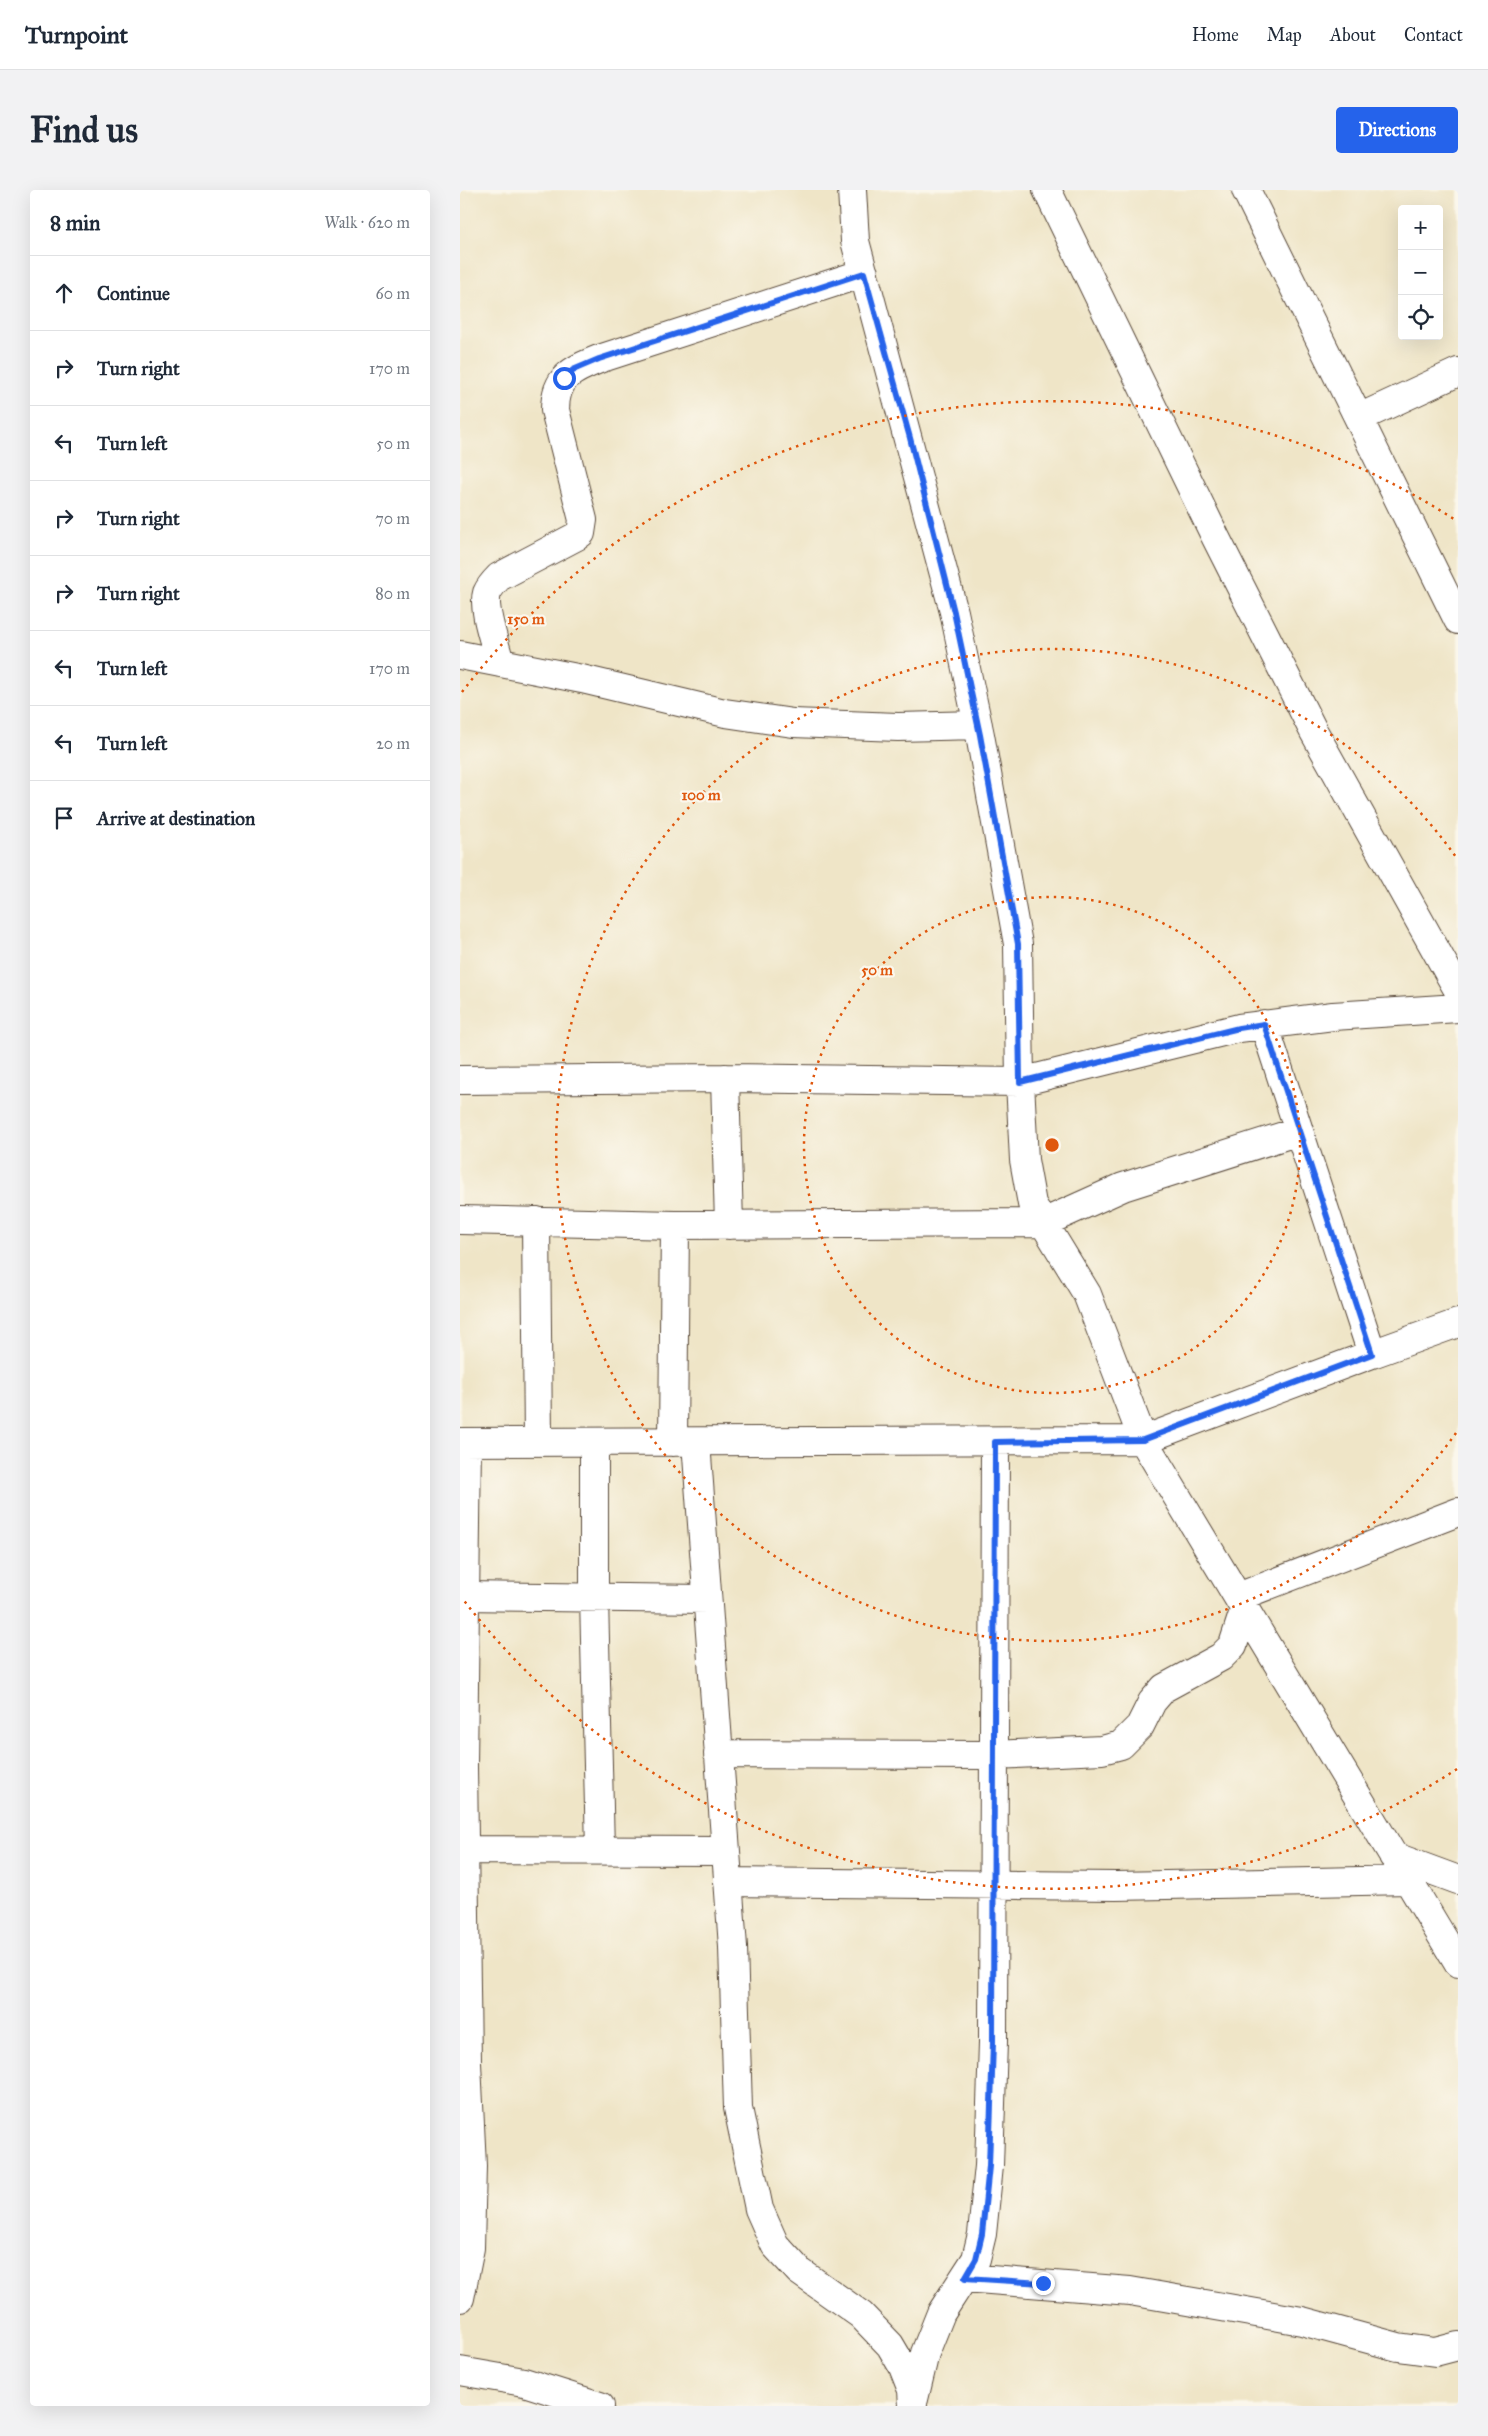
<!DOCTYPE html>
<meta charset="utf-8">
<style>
body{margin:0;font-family:"IM FELL Great Primer",serif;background:#f2f2f3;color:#1f2937}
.controls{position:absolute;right:15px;top:15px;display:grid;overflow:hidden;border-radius:5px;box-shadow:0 5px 20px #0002}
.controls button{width:45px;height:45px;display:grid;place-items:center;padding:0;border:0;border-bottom:1px solid #e0e1e3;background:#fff;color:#1f2937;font:25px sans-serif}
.stop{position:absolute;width:15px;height:15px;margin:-11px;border:4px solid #2563eb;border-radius:50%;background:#fff}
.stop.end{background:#2563eb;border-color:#fff;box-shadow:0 1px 5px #0008}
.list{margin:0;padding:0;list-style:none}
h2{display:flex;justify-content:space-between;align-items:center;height:65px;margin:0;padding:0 20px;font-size:21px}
h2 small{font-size:16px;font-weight:400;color:#747a83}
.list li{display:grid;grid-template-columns:32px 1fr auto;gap:15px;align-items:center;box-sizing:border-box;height:75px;padding:0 20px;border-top:1px solid #e0e1e3}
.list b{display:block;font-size:19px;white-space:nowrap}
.list em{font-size:16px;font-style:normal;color:#747a83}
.icon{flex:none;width:28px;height:28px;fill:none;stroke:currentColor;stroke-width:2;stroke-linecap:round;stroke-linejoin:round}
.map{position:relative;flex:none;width:998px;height:2216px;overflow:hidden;border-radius:5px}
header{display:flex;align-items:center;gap:30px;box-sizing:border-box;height:70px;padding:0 25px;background:#fff;border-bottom:1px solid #e0e1e3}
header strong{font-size:24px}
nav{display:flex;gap:28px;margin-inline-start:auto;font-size:18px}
.intro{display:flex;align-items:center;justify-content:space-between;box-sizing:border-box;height:120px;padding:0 30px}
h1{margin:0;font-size:35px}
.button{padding:12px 22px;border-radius:5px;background:#2563eb;color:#fff;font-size:18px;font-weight:700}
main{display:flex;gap:30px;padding:0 30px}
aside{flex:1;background:#fff;border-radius:5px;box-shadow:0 5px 20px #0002}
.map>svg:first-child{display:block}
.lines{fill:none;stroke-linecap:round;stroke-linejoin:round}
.minor-casing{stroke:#564637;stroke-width:30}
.minor{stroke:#fff;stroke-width:28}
.route{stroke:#2563eb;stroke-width:6}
.ring{fill:none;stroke:#df570d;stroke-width:2.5;stroke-dasharray:2.5 5}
.centre{fill:#df570d;stroke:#fbf7ec;stroke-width:2.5}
.ring-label{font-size:15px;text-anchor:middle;font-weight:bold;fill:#df570d;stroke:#fbf7ec;stroke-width:4.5;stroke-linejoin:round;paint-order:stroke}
</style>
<header>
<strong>Turnpoint</strong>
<nav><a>Home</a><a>Map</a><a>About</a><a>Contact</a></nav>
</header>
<div class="intro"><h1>Find us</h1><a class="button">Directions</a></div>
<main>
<aside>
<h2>8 min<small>Walk · 620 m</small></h2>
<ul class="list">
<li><svg class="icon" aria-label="ahead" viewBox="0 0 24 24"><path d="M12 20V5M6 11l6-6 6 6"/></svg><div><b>Continue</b></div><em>60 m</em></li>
<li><svg class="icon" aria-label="right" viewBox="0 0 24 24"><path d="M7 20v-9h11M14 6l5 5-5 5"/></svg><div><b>Turn right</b></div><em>170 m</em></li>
<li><svg class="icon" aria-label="left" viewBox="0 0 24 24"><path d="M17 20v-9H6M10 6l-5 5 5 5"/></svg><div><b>Turn left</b></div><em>50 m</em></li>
<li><svg class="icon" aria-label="right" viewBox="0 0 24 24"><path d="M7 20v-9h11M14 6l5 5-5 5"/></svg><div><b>Turn right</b></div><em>70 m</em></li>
<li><svg class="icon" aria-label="right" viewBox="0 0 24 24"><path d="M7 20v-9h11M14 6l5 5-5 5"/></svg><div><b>Turn right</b></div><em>80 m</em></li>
<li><svg class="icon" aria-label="left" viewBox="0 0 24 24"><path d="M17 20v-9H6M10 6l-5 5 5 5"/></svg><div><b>Turn left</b></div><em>170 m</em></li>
<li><svg class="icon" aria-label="left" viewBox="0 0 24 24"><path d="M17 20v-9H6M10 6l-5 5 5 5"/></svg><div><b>Turn left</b></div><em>20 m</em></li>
<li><svg class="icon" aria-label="arrive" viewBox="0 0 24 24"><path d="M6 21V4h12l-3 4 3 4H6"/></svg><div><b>Arrive at destination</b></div></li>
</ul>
</aside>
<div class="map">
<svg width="998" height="2216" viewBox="0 0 998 2216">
<rect width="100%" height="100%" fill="#fbf7ec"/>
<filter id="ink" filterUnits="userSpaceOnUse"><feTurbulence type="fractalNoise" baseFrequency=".02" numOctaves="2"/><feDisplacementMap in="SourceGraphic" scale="10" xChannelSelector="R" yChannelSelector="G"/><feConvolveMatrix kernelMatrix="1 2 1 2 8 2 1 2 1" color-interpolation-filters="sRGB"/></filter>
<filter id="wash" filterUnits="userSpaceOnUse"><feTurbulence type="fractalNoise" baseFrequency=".0096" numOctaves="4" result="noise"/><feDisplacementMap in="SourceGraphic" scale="20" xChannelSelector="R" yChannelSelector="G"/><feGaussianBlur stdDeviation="1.12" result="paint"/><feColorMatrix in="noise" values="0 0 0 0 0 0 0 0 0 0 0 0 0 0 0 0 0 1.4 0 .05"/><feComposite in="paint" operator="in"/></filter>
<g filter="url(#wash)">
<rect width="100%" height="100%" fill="#efe5c7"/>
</g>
<g filter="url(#ink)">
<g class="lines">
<defs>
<path id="minor" d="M392,0l3,51 99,371 26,123 38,209 2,138 219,-54 94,-12 125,-8
M587,0l169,348 98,194 144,258
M786,0l212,430
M899,228l99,-46
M0,465l122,24 143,34 68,10 105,4 80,-2
M40,473c-4,-17 -18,-54 -13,-70 3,-7 8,-12 12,-16l78,-41 4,-3 2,-13 -28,-110c0,-33 17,-40 44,-51l265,-86
M804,834l108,330 86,-31
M265,888l4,147
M0,890l265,-2 295,4 4,78 8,44 55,90 56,146 229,-86
M0,1030l215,5 368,-2 80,-36 176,-56
M76,1031l2,221
M0,1252l683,-2 315,523
M134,1252v156l6,252
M213,1252l2,-217
M236,1252l37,505 5,161 21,101 16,36 24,26 62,44 29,30 13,22 9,23 1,16
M5,1406l242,3
M778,1407l220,-85
M258,1564l276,1 108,-5 19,-5 19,-19 12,-24 12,-14 57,-31 12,-12 12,-37
M0,1576h3l4,-324
M4,1660l261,1
M933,1666l65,24
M268,1692l388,4 293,-6
M505,2088l165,13 172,30 96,26 37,5 23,-6
M0,2108l10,-50 2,-82 -5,-103 -4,-297
M0,2181l64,11 76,24
M454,2209l11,-46 16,-40 35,-54 6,-25 7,-68 4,-124 2,-600"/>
</defs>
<!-- minor casing -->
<use href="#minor" class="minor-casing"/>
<!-- minor -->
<use href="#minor" class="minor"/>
</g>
</g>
<g class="lines" filter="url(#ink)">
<!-- route -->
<path class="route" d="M104,188l9,-8 26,-11 265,-86 46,165 44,174 26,123 38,209 2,138 219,-54 25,-4 108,330 -229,86 -148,2 -2,600 -4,124 -7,68 -6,25 -11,19 78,5"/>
</g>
<!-- distance rings -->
<g class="ring">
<circle cx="592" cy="955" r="248"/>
<path d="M996 1243A496 496 0 1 1 996 667"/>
<path d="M997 1579A744 744 0 0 1 2 1408M2 502A744 744 0 0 1 997 331"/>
</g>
<circle cx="592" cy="955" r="8" class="centre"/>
<g class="ring-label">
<text x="66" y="434">150 m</text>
<text x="241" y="610">100 m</text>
<text x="417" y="785">50 m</text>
</g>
</svg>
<div class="controls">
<button>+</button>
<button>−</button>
<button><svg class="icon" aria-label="locate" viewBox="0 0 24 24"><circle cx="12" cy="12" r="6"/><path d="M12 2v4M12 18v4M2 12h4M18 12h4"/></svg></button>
</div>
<div class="stop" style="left:104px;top:188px"></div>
<div class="stop end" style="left:583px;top:2093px"></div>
</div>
</main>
